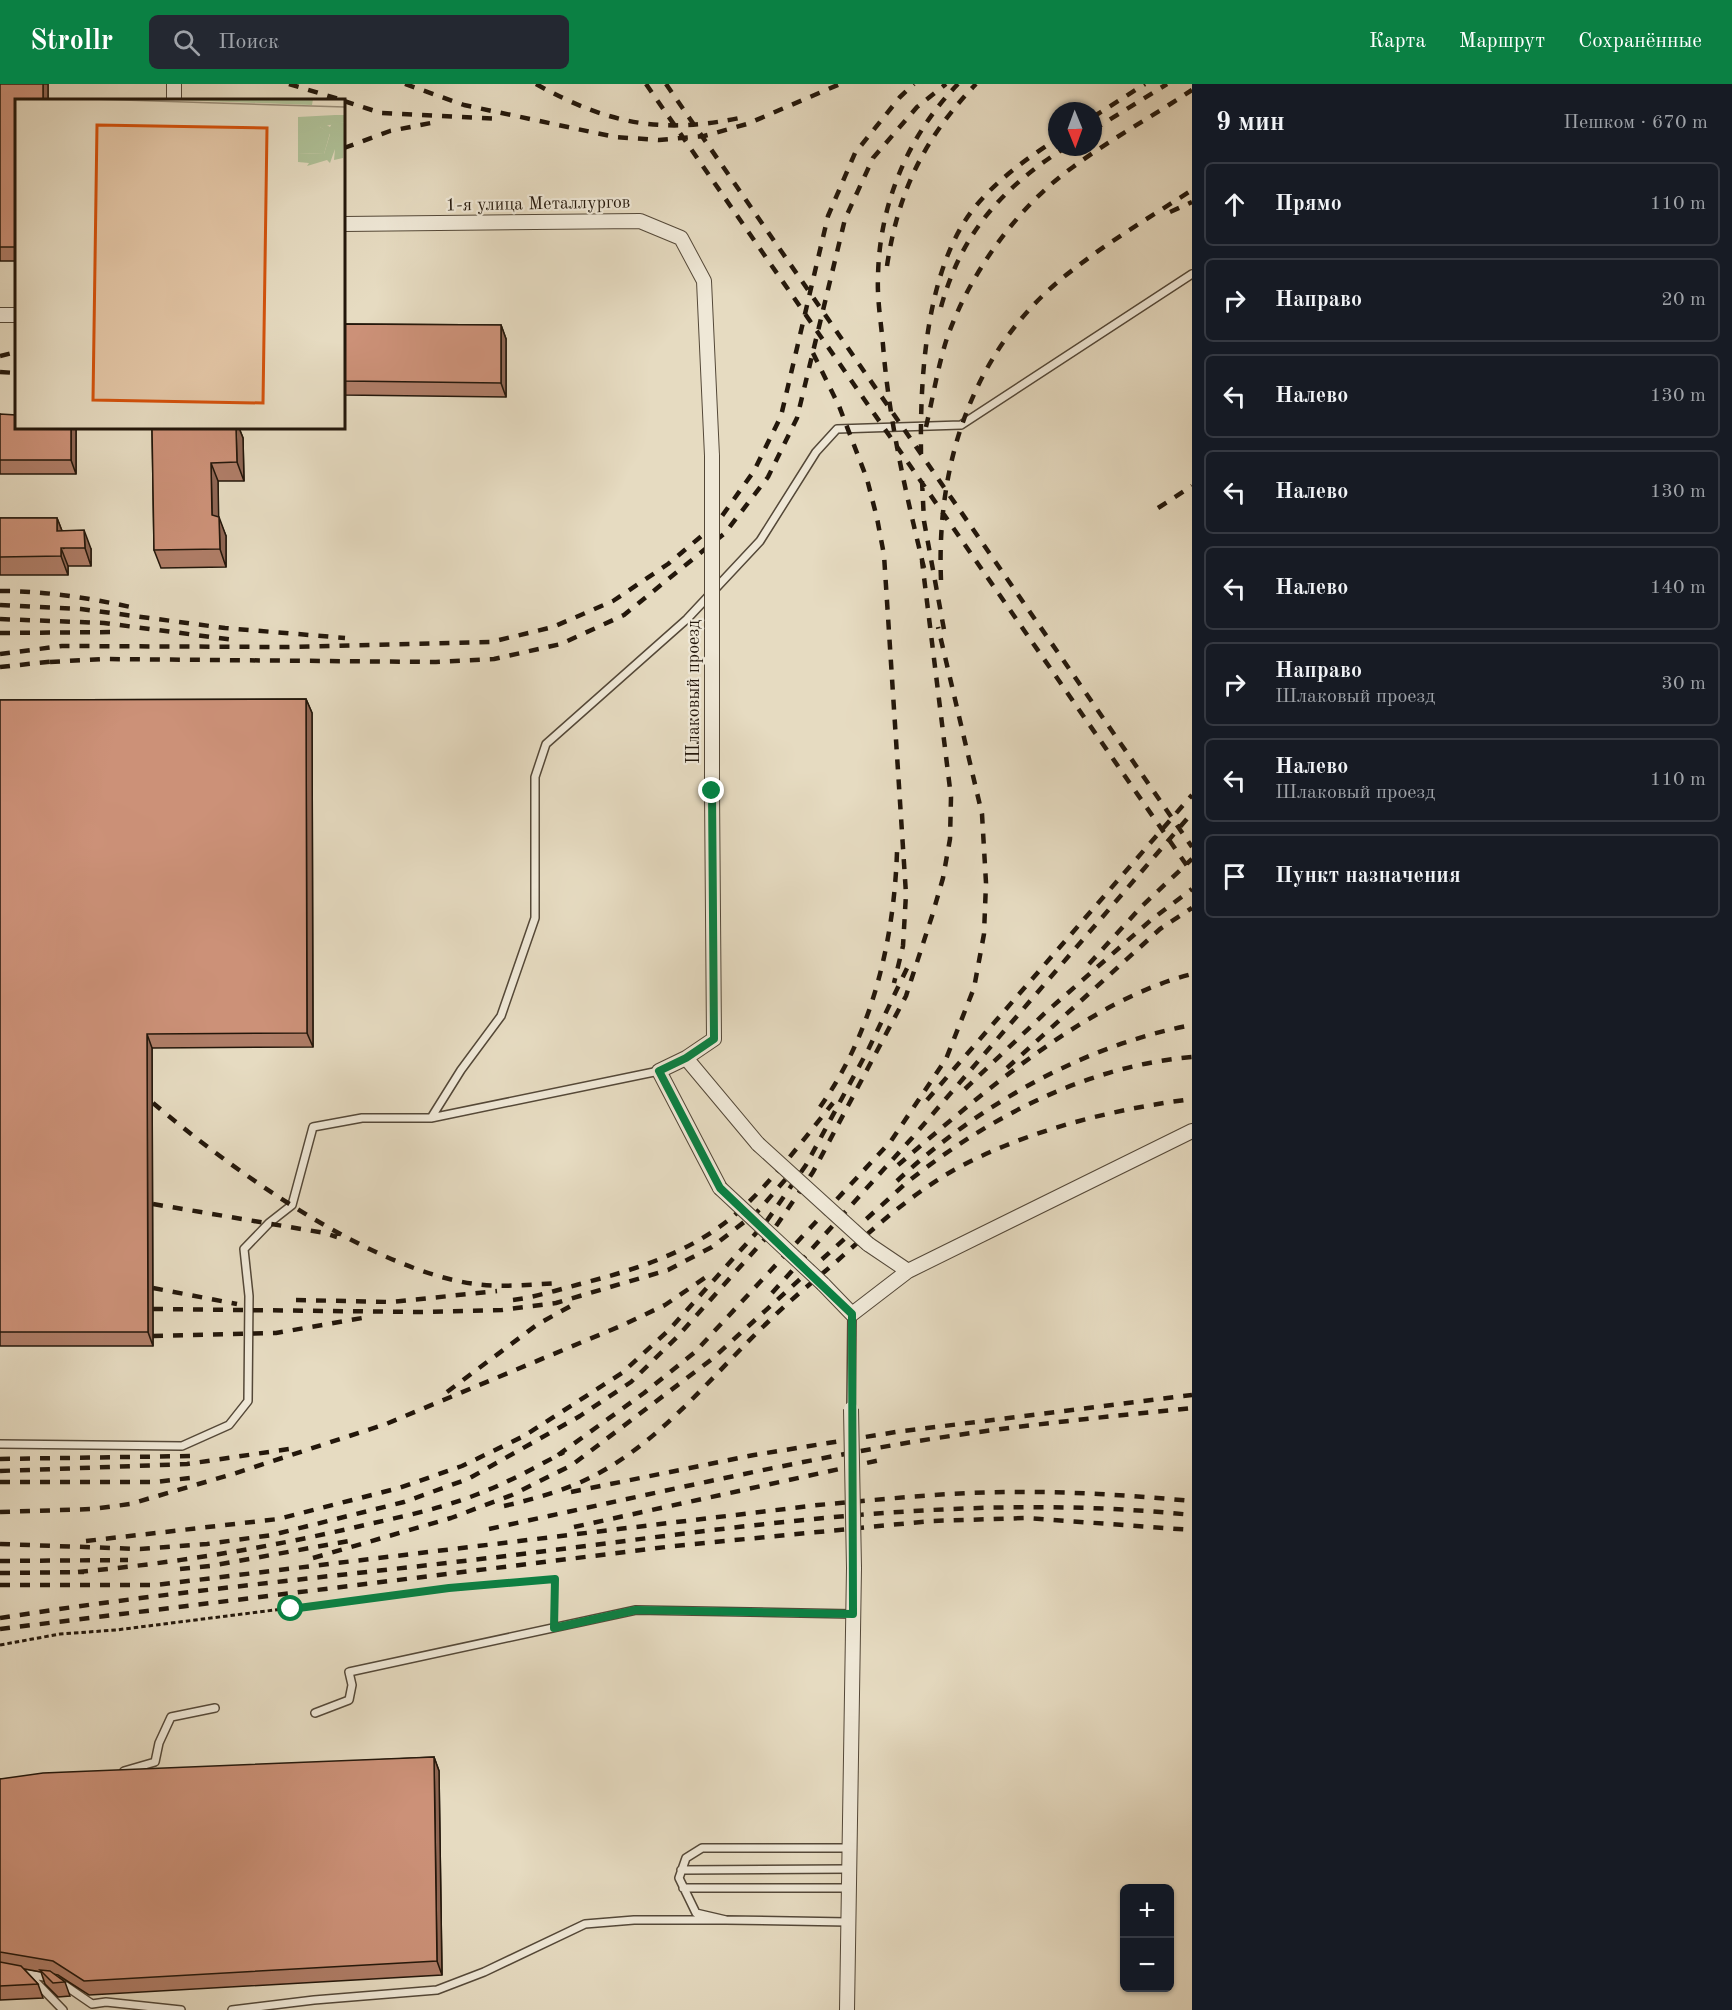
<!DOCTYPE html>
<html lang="ru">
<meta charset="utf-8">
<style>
body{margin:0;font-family:"Old Standard TT",serif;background:#242831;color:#f1f3f6}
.controls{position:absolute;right:18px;bottom:18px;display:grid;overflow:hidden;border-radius:9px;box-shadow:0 2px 4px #0004}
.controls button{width:54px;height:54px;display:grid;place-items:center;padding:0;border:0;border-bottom:2px solid #363941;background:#171b24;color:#f1f3f6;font:30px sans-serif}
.compass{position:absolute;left:1048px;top:18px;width:54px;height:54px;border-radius:50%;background:#171b24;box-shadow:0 2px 4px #0004;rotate:179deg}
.stop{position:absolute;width:18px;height:18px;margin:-14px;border:4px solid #0b8043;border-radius:50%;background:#fff}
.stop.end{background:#0b8043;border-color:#fff;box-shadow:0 2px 6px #0008}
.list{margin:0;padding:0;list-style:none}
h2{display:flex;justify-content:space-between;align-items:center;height:78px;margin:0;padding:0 24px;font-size:26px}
h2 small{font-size:20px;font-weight:400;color:#9ea1a6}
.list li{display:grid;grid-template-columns:39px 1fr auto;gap:18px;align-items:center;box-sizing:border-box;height:84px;margin:0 12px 12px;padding:0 12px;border:2px solid #363941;border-radius:9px}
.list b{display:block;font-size:22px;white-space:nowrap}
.list p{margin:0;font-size:20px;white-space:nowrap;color:#9ea1a6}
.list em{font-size:20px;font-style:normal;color:#9ea1a6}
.icon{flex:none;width:33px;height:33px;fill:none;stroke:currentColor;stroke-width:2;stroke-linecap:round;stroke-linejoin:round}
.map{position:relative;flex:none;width:1192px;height:1926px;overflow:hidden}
header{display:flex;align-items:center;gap:36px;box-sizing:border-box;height:84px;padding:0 30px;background:#0b8043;color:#fff}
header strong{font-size:28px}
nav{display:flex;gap:33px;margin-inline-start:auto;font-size:21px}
.search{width:420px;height:54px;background:#242831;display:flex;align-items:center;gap:15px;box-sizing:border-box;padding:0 21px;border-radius:9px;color:#9ea1a6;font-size:22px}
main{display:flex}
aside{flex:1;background:#171b24}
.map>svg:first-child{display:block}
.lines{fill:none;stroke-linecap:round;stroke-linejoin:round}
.lane-casing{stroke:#544838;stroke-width:10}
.street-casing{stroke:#544838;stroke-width:16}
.path{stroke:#23170b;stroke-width:3;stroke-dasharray:4.5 3;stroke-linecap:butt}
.lane{stroke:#efe8d7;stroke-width:7}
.street{stroke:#efe8d7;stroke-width:14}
.rail{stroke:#23170b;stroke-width:4.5;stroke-dasharray:10 10;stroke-linecap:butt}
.street-bridge-casing{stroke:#544838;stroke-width:16;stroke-linecap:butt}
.street-bridge{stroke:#efe8d7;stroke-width:14}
.wall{fill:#af7d67;stroke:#23170b;stroke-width:1.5}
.shaded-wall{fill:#8f6654;stroke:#23170b;stroke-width:1.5}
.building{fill:#cc9178;stroke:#23170b;stroke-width:1.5}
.route{stroke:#0b8043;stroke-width:8}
.labels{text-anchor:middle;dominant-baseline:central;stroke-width:4.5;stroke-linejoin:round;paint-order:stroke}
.street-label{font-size:18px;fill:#23170b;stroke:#efe8d7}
.inset-road{fill:none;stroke:#988d78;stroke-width:1.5}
.view{fill:#d4520c;fill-opacity:0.15;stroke:#d4520c;stroke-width:3}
.inset-edge{fill:none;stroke:#23170b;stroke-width:3}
</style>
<header>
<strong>Strollr</strong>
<div class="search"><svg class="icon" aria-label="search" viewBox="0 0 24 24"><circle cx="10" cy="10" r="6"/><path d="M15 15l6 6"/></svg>Поиск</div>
<nav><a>Карта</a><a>Маршрут</a><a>Сохранённые</a></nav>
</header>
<main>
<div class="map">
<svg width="1192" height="1926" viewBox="0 0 1192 1926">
<rect width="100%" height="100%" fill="#e6dbc1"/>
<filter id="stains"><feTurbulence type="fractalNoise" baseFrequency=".00333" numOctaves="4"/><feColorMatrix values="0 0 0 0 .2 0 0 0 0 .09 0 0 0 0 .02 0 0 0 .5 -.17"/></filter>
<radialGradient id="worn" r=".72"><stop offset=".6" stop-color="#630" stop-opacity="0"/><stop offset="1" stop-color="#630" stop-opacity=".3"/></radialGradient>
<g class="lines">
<defs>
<path id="lane" d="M659,987l-228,47 30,-48 40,-54 34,-98v-141l11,-33 141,-125 73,-78 56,-89 21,-23 124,-4 231,-151
M851,1325l1,-95
M0,1360l182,2 47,-21 19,-24 1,-105 -5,-47 25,-26 23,-18 21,-78 49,-9h69
M315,1629l34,-13 3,-15 -3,-13 287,-62 217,4
M124,1687l31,-9 4,-19 12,-26 44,-9
M681,1786l168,-1
M683,1804h166
M848,1838l-122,-2 -30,-7 -17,-35 7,-20 16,-10h147
M19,1888l30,6
M34,1896l29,30
M60,1898l32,22 14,-2 75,8
M232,1926l82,-10 123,-10 47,-18 101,-48 49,-4h92"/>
<path id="street" d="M174,0v16
M344,140l296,-3 41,17 23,43 8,175
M0,231h16
M712,707l2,248 -28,19 -27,13 61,117
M686,974l72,86
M868,1160l40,27
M823,1200l29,30 56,-43 284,-140
M847,1926l7,-442"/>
</defs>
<!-- lane casing -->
<use href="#lane" class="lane-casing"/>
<!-- street casing -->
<use href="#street" class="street-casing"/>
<!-- path -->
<path class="path" d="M0,1561l60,-11 56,-4 333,-42 106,-9 -1,39"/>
<!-- lane -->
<use href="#lane" class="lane"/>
<!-- street -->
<use href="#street" class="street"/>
<!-- rail -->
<path class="rail" d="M289,0l53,16
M405,0l59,21 151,32 44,3 45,-4 43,-12 93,-40
M536,0c72,40 126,51 208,33
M646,0l546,789
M666,0l526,763
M344,17l37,12 119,6
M1093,33l52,-33
M1093,46l74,-46
M344,64l46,-17 46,-9
M1170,128l22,-10
M887,182c11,-74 37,-128 89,-182
M941,223c21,-75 61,-119 125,-160
M813,269l26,53 28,73 10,39 7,37 22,339 -3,52 -9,37
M0,272l16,-4
M0,288l16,1
M926,343c7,-30 12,-61 21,-89 23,-65 70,-131 126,-171 38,-28 80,-51 119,-77
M921,370c-1,-72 4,-167 42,-230 21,-35 61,-64 94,-85
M922,397l2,40 21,114
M1158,424l34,-22
M924,484c-18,-74 -35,-147 -41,-223 -2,-23 -6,-46 -5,-68 1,-72 30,-142 80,-193
M941,496c-5,-120 34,-237 133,-311 37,-29 78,-53 118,-79
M0,507c46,0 90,7 135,17
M0,521l81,4 144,19 120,10
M0,535l104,4 130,17
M0,549l119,-1
M0,570l62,-8 225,1 204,-5 62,-15 60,-26 55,-37 49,-41 37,-52 27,-55 47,-200 27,-63 45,-56 14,-13
M50,578l53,-3 333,3 58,-3 67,-15 63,-29 101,-82 43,-56 29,-59 48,-199 28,-61 44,-51 29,-23
M0,583l57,-6
M1089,880l53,-58 50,-47
M1007,984l153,-139 32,-21
M965,1005l80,-76 106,-93 41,-31
M927,1016l265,-305
M153,1019c79,67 218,167 322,181 28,4 58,0 86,-1
M820,1023c52,-73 74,-166 77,-255
M898,1081c81,-69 190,-165 294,-191
M897,1097c80,-75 187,-136 295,-156
M153,1120l172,29 12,4
M153,1204l84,16
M772,1209l140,-155 280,-325
M296,1216l96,2 105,-11
M513,1216c22,-3 45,-10 67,-16 57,-15 111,-31 157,-71 36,-32 66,-73 96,-110
M153,1225l266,3 83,-2 54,-7 112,-33 44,-23 45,-35 35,-40
M153,1252l123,-3 92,-16
M447,1308l91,-68 40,-22
M558,1371l86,-62 51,-41 196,-211 55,-82 28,-71 10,-54 2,-51 -4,-69 -44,-187
M0,1375l191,-3
M0,1387l187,-7 102,-15
M0,1398h155l43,-5
M571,1408l183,-37 142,-23 296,-37
M504,1422c26,-6 52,-13 77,-24 76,-34 129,-105 188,-161 21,-21 45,-40 68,-60 39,-35 79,-71 126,-96 70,-36 151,-56 229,-66
M0,1428l93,-3 37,-5 103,-30 153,-50 237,-99 42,-20 47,-32
M574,1443l311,-68
M489,1445c135,-29 269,-60 405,-84 99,-17 199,-27 298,-37
M86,1457l192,-22 121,-31 63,-22 62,-30 98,-63 47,-43 97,-108 40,-57 63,-117 41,-86
M0,1460l140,5 67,-5 65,-9 132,-33 64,-23 112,-63 51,-34 46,-45 97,-108 39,-57 93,-176 26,-80 11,-38 7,-39 1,-42 -29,-236
M313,1474l138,-40 61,-23 60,-30 140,-106 193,-175c82,-66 181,-118 287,-127
M0,1477l128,-1
M180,1485l30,-3 139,-25
M78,1488c98,-9 195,-25 291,-48 36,-8 74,-16 109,-30 29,-11 58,-27 86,-42
M0,1489l84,-1
M0,1501h155l663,-80c69,-6 140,-14 210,-13 55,0 109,4 164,9
M0,1534c170,-27 343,-42 514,-63 228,-28 448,-64 678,-40
M0,1545l674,-83 257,-25 95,-3 166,12"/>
<defs>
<path id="street-bridge" d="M712,707v-335
M758,1060l110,100
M720,1104l103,96
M851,1325l3,159"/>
</defs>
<!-- street-bridge casing -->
<use href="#street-bridge" class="street-bridge-casing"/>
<!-- street-bridge -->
<use href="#street-bridge" class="street-bridge"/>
</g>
<!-- wall -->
<path class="wall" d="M0,0h48v16h-32v161h-16z
M344,240l157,1 5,14v58l-162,-2z
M0,330l16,14h60v46h-76z
M152,344h87l4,10 1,43h-26v36l8,19v31l-65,1 -7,-18z
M0,434h57l5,13 29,18v17h-23v9h-68z
M306,615l6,14 1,334 -161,1 1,298h-153v-646z
M434,1673l5,14 3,204 -353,20 -31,-20 -5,-1 12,8 5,14 -12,1 -13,-13 -4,-12 -17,-3 14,15 5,14 -43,2v-221z"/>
<!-- shaded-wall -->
<path class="shaded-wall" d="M43,0h5v16h-5z
M501,241l5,14v58l-5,-14z
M71,344h5v46l-5,-14z
M236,344h3l4,10 1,43 -7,-19z
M211,379l7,18 1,53 -7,-19z
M219,433l7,19v31l-6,-18z
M57,434l7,18v13l-7,-18z
M84,446l7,19v17l-6,-18z
M61,464l7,18v9l-7,-19z
M306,615l6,14 1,334 -6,-14z
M147,950l5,14 1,298 -5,-14z
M434,1673l5,14 3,204 -5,-14z"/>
<!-- building -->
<path class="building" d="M0,0h43v16h-27v147h-16z
M344,240l157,1v58l-157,-2z
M0,330l16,1v13h55v32h-71z
M152,344h84l1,34 -26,1 1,52 7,2 1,32 -66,1z
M0,434h57v13l27,-1 1,18h-24v8l-61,1z
M306,615l1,334 -160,1 1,298h-148v-632z
M434,1673l3,204 -353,20 -31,-20 -53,-9v-173l43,-6z
M0,1878l21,4 17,18 -38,2z
M40,1886l10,1 15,11 -12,1z"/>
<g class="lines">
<!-- route -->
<path class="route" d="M291,1525l158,-21 106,-9 -1,49 82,-18 217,4 -1,-300 -132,-126 -61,-117 27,-13 28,-19 -2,-248"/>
</g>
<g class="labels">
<!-- street labels -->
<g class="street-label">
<text transform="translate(538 120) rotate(-1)">1-я улица Металлургов</text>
<text transform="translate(694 608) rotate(-90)">Шлаковый проезд</text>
</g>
</g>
<!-- overview -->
<g transform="translate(15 15)">
<rect width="330" height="330" fill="#e6dbc1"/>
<path d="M136,0h162l-1,6zM320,16h10v7l-25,5 10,6 -6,21 -26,-1v-36z" fill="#afc198"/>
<path d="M330,23l-2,36 -9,2 1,-11 -5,14 -3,-3 -20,6 2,-3 -11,-1v-9l26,1 6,-20 -10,-7 3,-4 7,4 2,-4z" fill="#afc198"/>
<path class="inset-road" d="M76,0l254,8"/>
<path class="view" d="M82,26l170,3 -4,275 -170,-3z"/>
<rect width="330" height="330" class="inset-edge"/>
</g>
<rect width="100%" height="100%" filter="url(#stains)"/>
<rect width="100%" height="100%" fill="url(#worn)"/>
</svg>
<div class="controls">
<button>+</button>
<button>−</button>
</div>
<svg class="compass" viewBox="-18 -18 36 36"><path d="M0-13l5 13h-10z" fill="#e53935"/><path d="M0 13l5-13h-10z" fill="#9ea1a6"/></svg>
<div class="stop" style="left:291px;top:1525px"></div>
<div class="stop end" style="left:712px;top:707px"></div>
</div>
<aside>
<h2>9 мин<small>Пешком · 670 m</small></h2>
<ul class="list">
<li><svg class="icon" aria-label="ahead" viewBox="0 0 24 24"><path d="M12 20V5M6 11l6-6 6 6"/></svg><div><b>Прямо</b></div><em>110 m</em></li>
<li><svg class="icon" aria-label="right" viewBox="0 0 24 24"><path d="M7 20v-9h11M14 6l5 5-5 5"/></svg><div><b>Направо</b></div><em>20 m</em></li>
<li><svg class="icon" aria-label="left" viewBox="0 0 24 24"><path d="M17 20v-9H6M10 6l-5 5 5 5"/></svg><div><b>Налево</b></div><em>130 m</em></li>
<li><svg class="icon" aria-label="left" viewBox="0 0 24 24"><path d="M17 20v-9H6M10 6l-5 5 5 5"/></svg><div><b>Налево</b></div><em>130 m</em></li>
<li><svg class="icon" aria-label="left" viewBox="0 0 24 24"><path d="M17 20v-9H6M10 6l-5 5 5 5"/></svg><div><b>Налево</b></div><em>140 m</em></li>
<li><svg class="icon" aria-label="right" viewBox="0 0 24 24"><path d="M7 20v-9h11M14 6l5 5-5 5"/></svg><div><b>Направо</b><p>Шлаковый проезд</p></div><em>30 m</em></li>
<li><svg class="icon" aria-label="left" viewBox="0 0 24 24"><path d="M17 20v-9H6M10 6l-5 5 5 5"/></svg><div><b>Налево</b><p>Шлаковый проезд</p></div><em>110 m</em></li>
<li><svg class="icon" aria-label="arrive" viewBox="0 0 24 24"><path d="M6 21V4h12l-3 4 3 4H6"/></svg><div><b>Пункт назначения</b></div></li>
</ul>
</aside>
</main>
